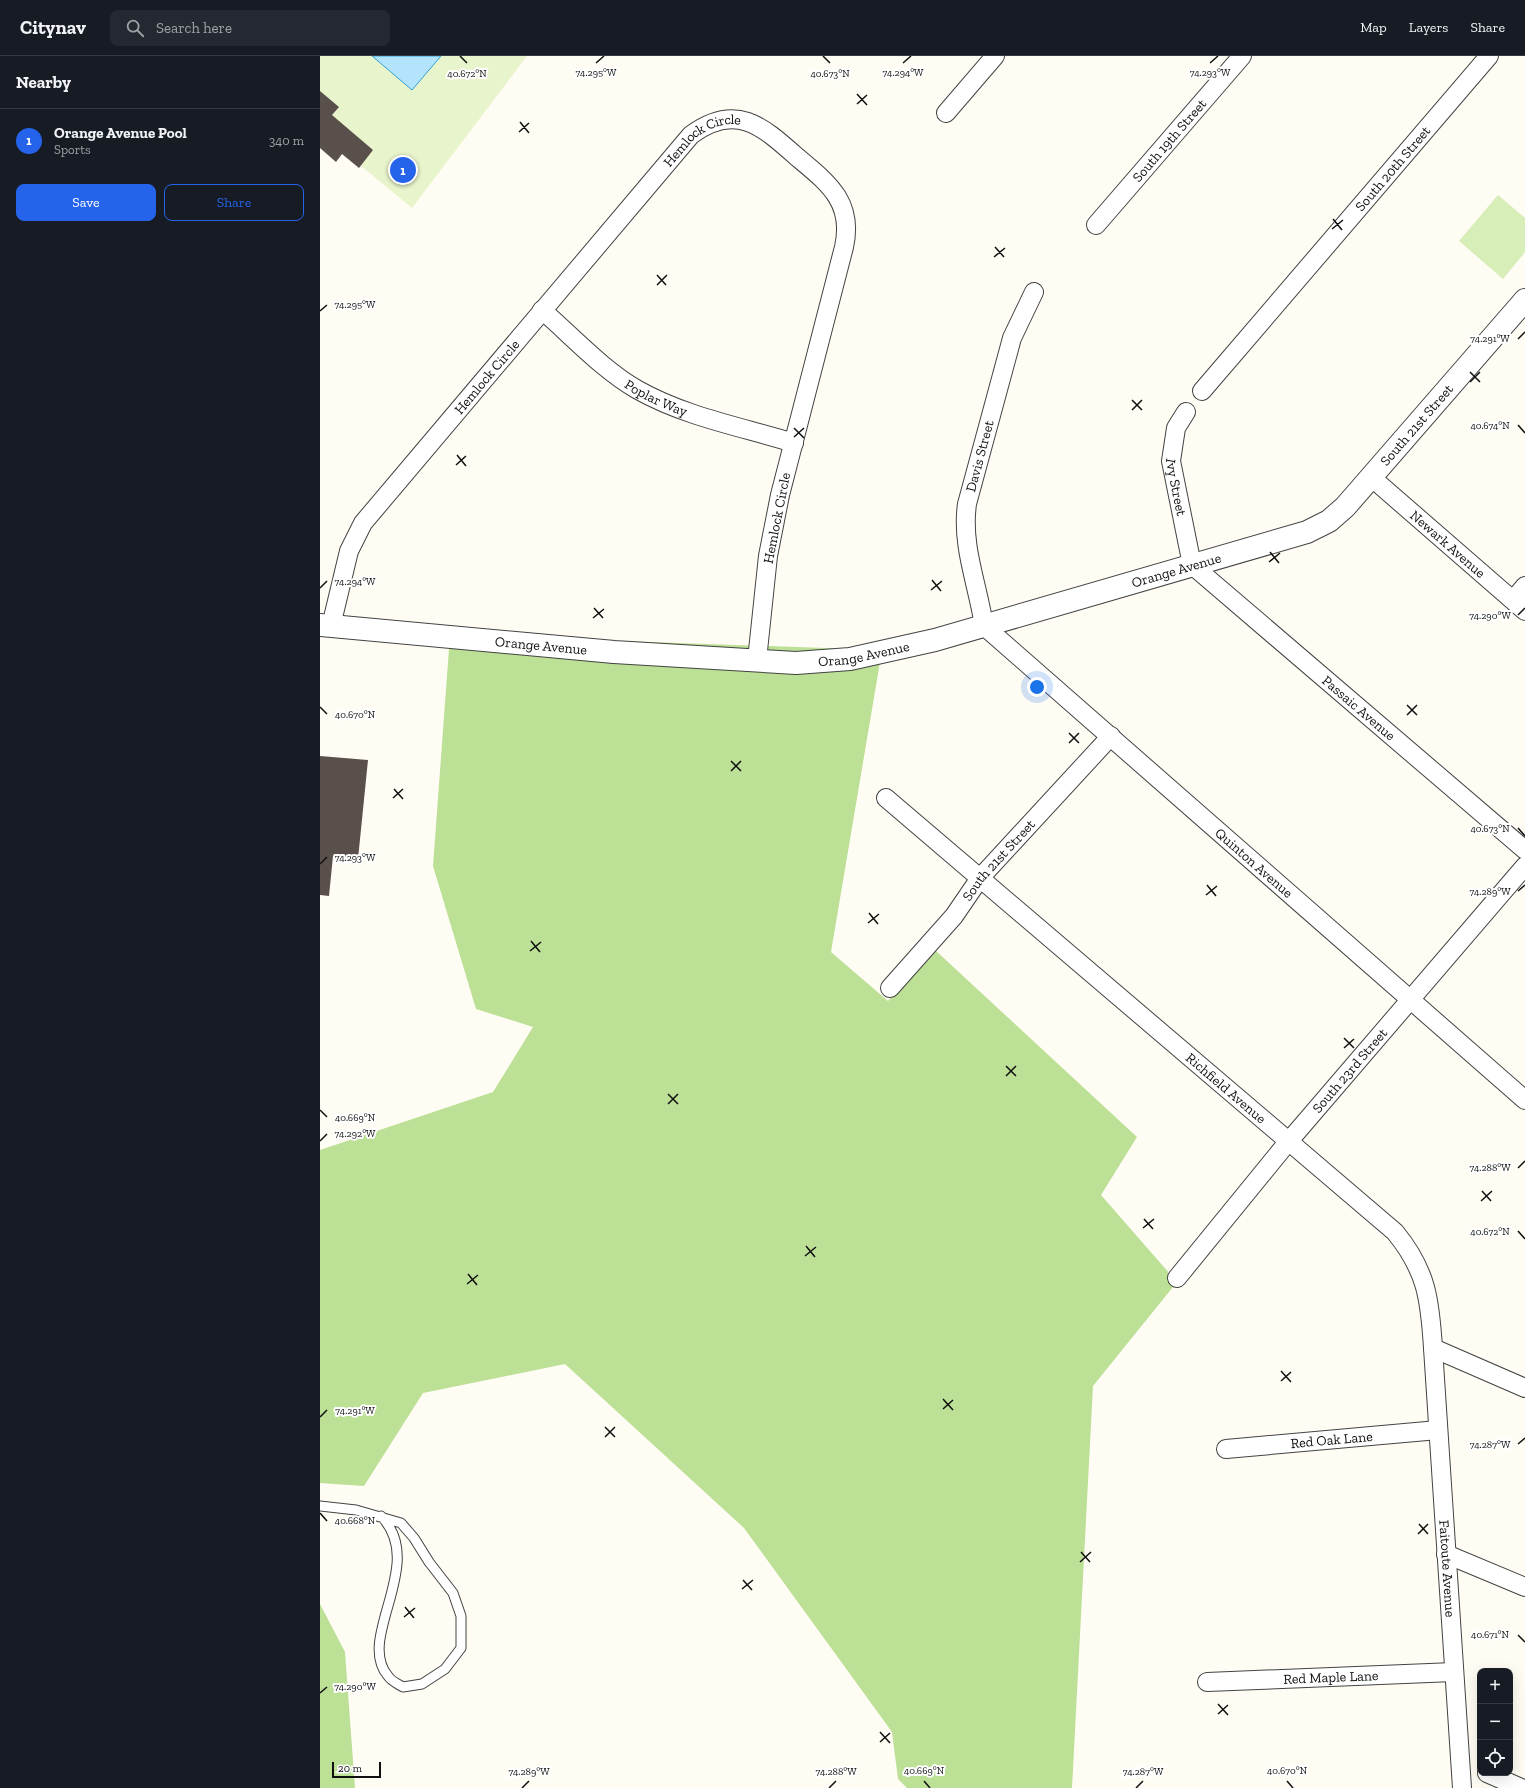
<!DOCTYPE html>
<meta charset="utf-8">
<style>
body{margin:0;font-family:"Zilla Slab",serif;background:#242831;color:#f1f3f6}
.controls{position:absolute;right:12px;bottom:12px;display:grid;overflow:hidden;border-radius:8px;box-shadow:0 4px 16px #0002}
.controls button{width:36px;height:36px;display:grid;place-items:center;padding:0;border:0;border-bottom:1px solid #363941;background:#171b24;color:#f1f3f6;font:20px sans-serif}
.scale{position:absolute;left:12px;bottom:10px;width:49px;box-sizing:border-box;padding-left:4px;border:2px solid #101010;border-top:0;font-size:11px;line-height:14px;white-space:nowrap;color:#101010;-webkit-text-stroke:3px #fff;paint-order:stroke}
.you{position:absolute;left:717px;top:631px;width:14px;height:14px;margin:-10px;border:3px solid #fff;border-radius:50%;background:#1a73e8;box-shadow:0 0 0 6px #1a73e833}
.badge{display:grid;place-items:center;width:26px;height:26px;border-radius:50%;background:#2563eb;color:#fff;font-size:13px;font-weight:700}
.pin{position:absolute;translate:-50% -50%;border:2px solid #fff;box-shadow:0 1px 4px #0006}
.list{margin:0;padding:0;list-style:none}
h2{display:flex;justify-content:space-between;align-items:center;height:52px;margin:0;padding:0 16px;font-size:17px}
h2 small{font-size:13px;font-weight:400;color:#9ea1a6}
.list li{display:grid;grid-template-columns:26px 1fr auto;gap:12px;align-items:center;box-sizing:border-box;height:64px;padding:0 16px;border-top:1px solid #363941}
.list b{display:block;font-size:15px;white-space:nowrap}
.list p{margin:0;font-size:13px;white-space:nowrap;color:#9ea1a6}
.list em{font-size:13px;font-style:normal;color:#9ea1a6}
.actions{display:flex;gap:8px;padding:12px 16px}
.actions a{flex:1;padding:9px 0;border:1px solid #2563eb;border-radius:8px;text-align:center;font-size:14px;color:#2563eb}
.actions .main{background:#2563eb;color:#fff}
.icon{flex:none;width:22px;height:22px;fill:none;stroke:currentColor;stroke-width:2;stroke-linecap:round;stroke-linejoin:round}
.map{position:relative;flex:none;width:1205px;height:1732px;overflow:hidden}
header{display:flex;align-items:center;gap:24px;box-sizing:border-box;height:56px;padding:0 20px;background:#171b24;border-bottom:1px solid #363941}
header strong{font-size:19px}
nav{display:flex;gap:22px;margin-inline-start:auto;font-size:14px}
.search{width:280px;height:36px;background:#242831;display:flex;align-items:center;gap:10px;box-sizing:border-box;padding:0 14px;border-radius:8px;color:#9ea1a6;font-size:15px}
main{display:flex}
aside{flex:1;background:#171b24}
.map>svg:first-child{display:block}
.green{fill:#d7eeb8}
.forest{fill:#bce096}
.pitch{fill:#e8f4cb}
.water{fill:#b3e4fb;stroke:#33a1d8}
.building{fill:#5a504b}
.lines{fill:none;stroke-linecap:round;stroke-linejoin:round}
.service-casing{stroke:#434343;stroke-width:11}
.minor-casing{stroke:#434343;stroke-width:20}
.tertiary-casing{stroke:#434343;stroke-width:24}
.service{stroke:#fff;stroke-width:9}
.minor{stroke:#fff;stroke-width:18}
.tertiary{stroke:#fff;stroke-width:22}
.ticks{fill:none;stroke:#101010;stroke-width:1.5}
.labels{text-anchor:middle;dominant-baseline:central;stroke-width:4;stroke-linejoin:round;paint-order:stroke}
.street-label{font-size:14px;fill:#101010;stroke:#fff}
.ticks-label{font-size:10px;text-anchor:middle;fill:#101010;stroke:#fff;stroke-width:4;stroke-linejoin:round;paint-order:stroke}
</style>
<header>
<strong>Citynav</strong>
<div class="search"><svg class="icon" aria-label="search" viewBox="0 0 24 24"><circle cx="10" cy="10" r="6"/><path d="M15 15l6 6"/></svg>Search here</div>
<nav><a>Map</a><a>Layers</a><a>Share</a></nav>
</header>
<main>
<aside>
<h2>Nearby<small></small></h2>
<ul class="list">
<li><span class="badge">1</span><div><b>Orange Avenue Pool</b><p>Sports</p></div><em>340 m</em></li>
</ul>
<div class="actions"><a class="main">Save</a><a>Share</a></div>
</aside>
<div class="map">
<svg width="1205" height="1732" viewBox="0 0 1205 1732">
<rect width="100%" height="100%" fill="#fffcf3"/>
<!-- green -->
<path class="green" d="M1178,139l27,23v34l-22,27 -44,-38z"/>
<!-- forest -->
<path class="forest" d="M130,579l432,15 -51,302 57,49 47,-51 202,187 -36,58 76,87 -84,104 -21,402h-165l-9,-9 -6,-47 -148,-204 -179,-164 -142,29 -59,93 -44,-3v-333l173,-58 40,-65 -57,-18 -43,-143z
M0,1548l25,48 10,136h-35z"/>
<!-- pitch -->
<path class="pitch" d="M0,0h207l-115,152 -92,-76z"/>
<!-- water -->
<path class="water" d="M52,0h69l-29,34z"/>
<!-- building -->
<path class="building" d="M0,35l19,16 -7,8 41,35 -14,18 -17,-14 -6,8 -16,-14z
M0,700l48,4 -10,99 -25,-3 -4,40 -9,-1z"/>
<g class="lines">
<defs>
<path id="service" d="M0,1450l36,4 45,13 13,15 15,24 24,31 8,23v32l-16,21 -23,15 -19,3c-5,-3 -12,-6 -15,-11 -33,-38 40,-112 -7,-160"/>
<g id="minor">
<path d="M626,57l49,-57"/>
<path id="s1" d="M776,169l146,-169"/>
<path id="s2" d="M714,236l-22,46 -45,166c-6,42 11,81 17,122l541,474"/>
<path id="s3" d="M222,254c31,27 61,60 96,80 48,27 104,37 156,53"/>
<path id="s4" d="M882,335l287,-335"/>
<path id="s5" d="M866,356l-10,16 -5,33 21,104 333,285"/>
<path id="s6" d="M1051,421l154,134"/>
<path d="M1193,544l12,-14"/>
<path id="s7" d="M11,570l18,-75 14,-28 328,-388c45,-33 71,-9 106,22 31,26 57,45 47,90l-64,248 -12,61 -11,104"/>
<path id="s8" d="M566,742l509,434c32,39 35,68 38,116l92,40"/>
<path id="s9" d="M570,932l64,-72 26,-38 131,-142"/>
<path id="s10" d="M857,1222l106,-130 242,-282"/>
<path id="s11" d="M1113,1292l29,440"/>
<path id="s12" d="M906,1393l212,-19"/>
<path d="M1126,1498l79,33"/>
<path id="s13" d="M887,1626l247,-10"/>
<path d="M1167,1717l34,15"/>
</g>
<g id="tertiary">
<path id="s14" d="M0,569l294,27 182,11 54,-4 85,-19 372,-108 22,-11 16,-14 180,-207"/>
</g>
</defs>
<!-- service casing -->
<use href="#service" class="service-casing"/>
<!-- minor casing -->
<use href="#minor" class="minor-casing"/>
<!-- tertiary casing -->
<use href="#tertiary" class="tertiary-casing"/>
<!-- service -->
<use href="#service" class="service"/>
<!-- minor -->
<use href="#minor" class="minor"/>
<!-- tertiary -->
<use href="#tertiary" class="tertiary"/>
</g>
<!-- ticks -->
<path class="ticks" d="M140,0l7,7M503,0l7,7M276,7l8,-7M583,7l8,-7M890,7l8,-7M537,38l10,11M537,48l10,-9M200,66l9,11M199,76l10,-9M1013,163l9,11M1012,173l11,-9M675,191l9,10M674,201l11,-9M337,219l9,10M337,229l10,-10M0,255l7,-6M1198,283l7,-7M1150,316l10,10M1150,326l10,-10M812,344l10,10M812,354l10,-10M1198,369l7,8M474,372l10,10M474,381l10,-9M137,399l9,11M136,409l10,-9M950,496l9,11M949,506l11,-9M612,524l9,11M0,532l7,-7M611,534l11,-9M274,552l9,10M1198,559l7,-7M273,562l11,-9M1087,649l10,10M0,651l7,7M1087,659l10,-10M749,677l10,10M749,687l10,-10M411,705l10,10M411,715l10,-10M74,733l9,10M73,742l10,-9M1198,772l7,8M0,808l7,-7M887,829l9,11M1198,835l7,-6M886,839l11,-9M549,857l9,11M548,867l11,-9M211,885l9,11M210,895l11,-9M1024,982l10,10M1024,992l10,-9M686,1010l10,10M686,1020l10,-10M348,1038l10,10M348,1048l10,-10M0,1054l7,7M0,1085l7,-7M1198,1112l7,-7M1162,1135l9,10M1161,1145l11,-10M824,1163l9,10M823,1172l11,-9M1198,1175l7,8M486,1190l9,11M485,1200l11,-9M148,1218l9,11M147,1228l11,-9M961,1315l10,11M961,1325l10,-9M623,1343l10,11M623,1353l10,-9M0,1361l7,-7M285,1371l10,10M285,1381l10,-10M1198,1388l7,-6M0,1457l7,8M1099,1468l9,10M1098,1478l10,-10M761,1496l9,10M760,1506l11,-10M423,1524l9,10M422,1533l11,-9M85,1551l9,11M84,1561l11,-9M1198,1579l7,7M0,1637l7,-6M898,1648l10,11M898,1658l10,-9M560,1676l10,11M560,1686l10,-9M604,1725l6,7M967,1725l6,7M202,1732l7,-7M509,1732l7,-7M816,1732l7,-7"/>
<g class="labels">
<!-- street labels -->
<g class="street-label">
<text stroke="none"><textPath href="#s1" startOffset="112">South 19th Street</textPath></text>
<text stroke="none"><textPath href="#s7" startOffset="624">Hemlock Circle</textPath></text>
<text stroke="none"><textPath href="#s4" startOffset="293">South 20th Street</textPath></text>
<text stroke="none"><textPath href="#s7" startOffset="300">Hemlock Circle</textPath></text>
<text stroke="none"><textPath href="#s3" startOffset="145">Poplar Way</textPath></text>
<text stroke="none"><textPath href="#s14" startOffset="1161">South 21st Street</textPath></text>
<text transform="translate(660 400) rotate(-75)">Davis Street</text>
<text stroke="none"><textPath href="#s5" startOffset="79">Ivy Street</textPath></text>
<text transform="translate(457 462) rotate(-79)">Hemlock Circle</text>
<text stroke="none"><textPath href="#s6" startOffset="102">Newark Avenue</textPath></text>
<text stroke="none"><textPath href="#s14" startOffset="870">Orange Avenue</textPath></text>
<text stroke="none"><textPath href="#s14" startOffset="222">Orange Avenue</textPath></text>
<text stroke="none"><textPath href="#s14" startOffset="546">Orange Avenue</textPath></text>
<text stroke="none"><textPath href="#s5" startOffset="378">Passaic Avenue</textPath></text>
<text stroke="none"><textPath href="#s9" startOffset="168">South 21st Street</textPath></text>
<text stroke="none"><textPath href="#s2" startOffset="706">Quinton Avenue</textPath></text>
<text stroke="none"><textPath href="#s10" startOffset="270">South 23rd Street</textPath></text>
<text stroke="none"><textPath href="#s8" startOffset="447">Richfield Avenue</textPath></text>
<text stroke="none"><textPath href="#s12" startOffset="106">Red Oak Lane</textPath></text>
<text stroke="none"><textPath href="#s11" startOffset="221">Faitoute Avenue</textPath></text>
<text stroke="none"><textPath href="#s13" startOffset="124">Red Maple Lane</textPath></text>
</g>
</g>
<g class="ticks-label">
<text x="276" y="20">74.295°W</text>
<text x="583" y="20">74.294°W</text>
<text x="890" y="20">74.293°W</text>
<text x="147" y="21">40.672°N</text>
<text x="510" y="21">40.673°N</text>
<text x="35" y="252">74.295°W</text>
<text x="1170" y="286">74.291°W</text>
<text x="1170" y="373">40.674°N</text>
<text x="35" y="529">74.294°W</text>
<text x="1170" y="563">74.290°W</text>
<text x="35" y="662">40.670°N</text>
<text x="1170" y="776">40.673°N</text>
<text x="35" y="805">74.293°W</text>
<text x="1170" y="839">74.289°W</text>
<text x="35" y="1065">40.669°N</text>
<text x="35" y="1081">74.292°W</text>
<text x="1170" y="1115">74.288°W</text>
<text x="1170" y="1179">40.672°N</text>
<text x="35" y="1358">74.291°W</text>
<text x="1170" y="1392">74.287°W</text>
<text x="35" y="1468">40.668°N</text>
<text x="1170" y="1582">40.671°N</text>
<text x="35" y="1634">74.290°W</text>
<text x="604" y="1718">40.669°N</text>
<text x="967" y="1718">40.670°N</text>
<text x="209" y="1719">74.289°W</text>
<text x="516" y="1719">74.288°W</text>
<text x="823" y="1719">74.287°W</text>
</g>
</svg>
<div class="controls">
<button>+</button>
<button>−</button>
<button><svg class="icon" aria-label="locate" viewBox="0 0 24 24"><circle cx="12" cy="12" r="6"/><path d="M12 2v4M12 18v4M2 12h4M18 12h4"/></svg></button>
</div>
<div class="scale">20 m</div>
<div class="you"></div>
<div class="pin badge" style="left:83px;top:114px">1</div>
</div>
</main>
